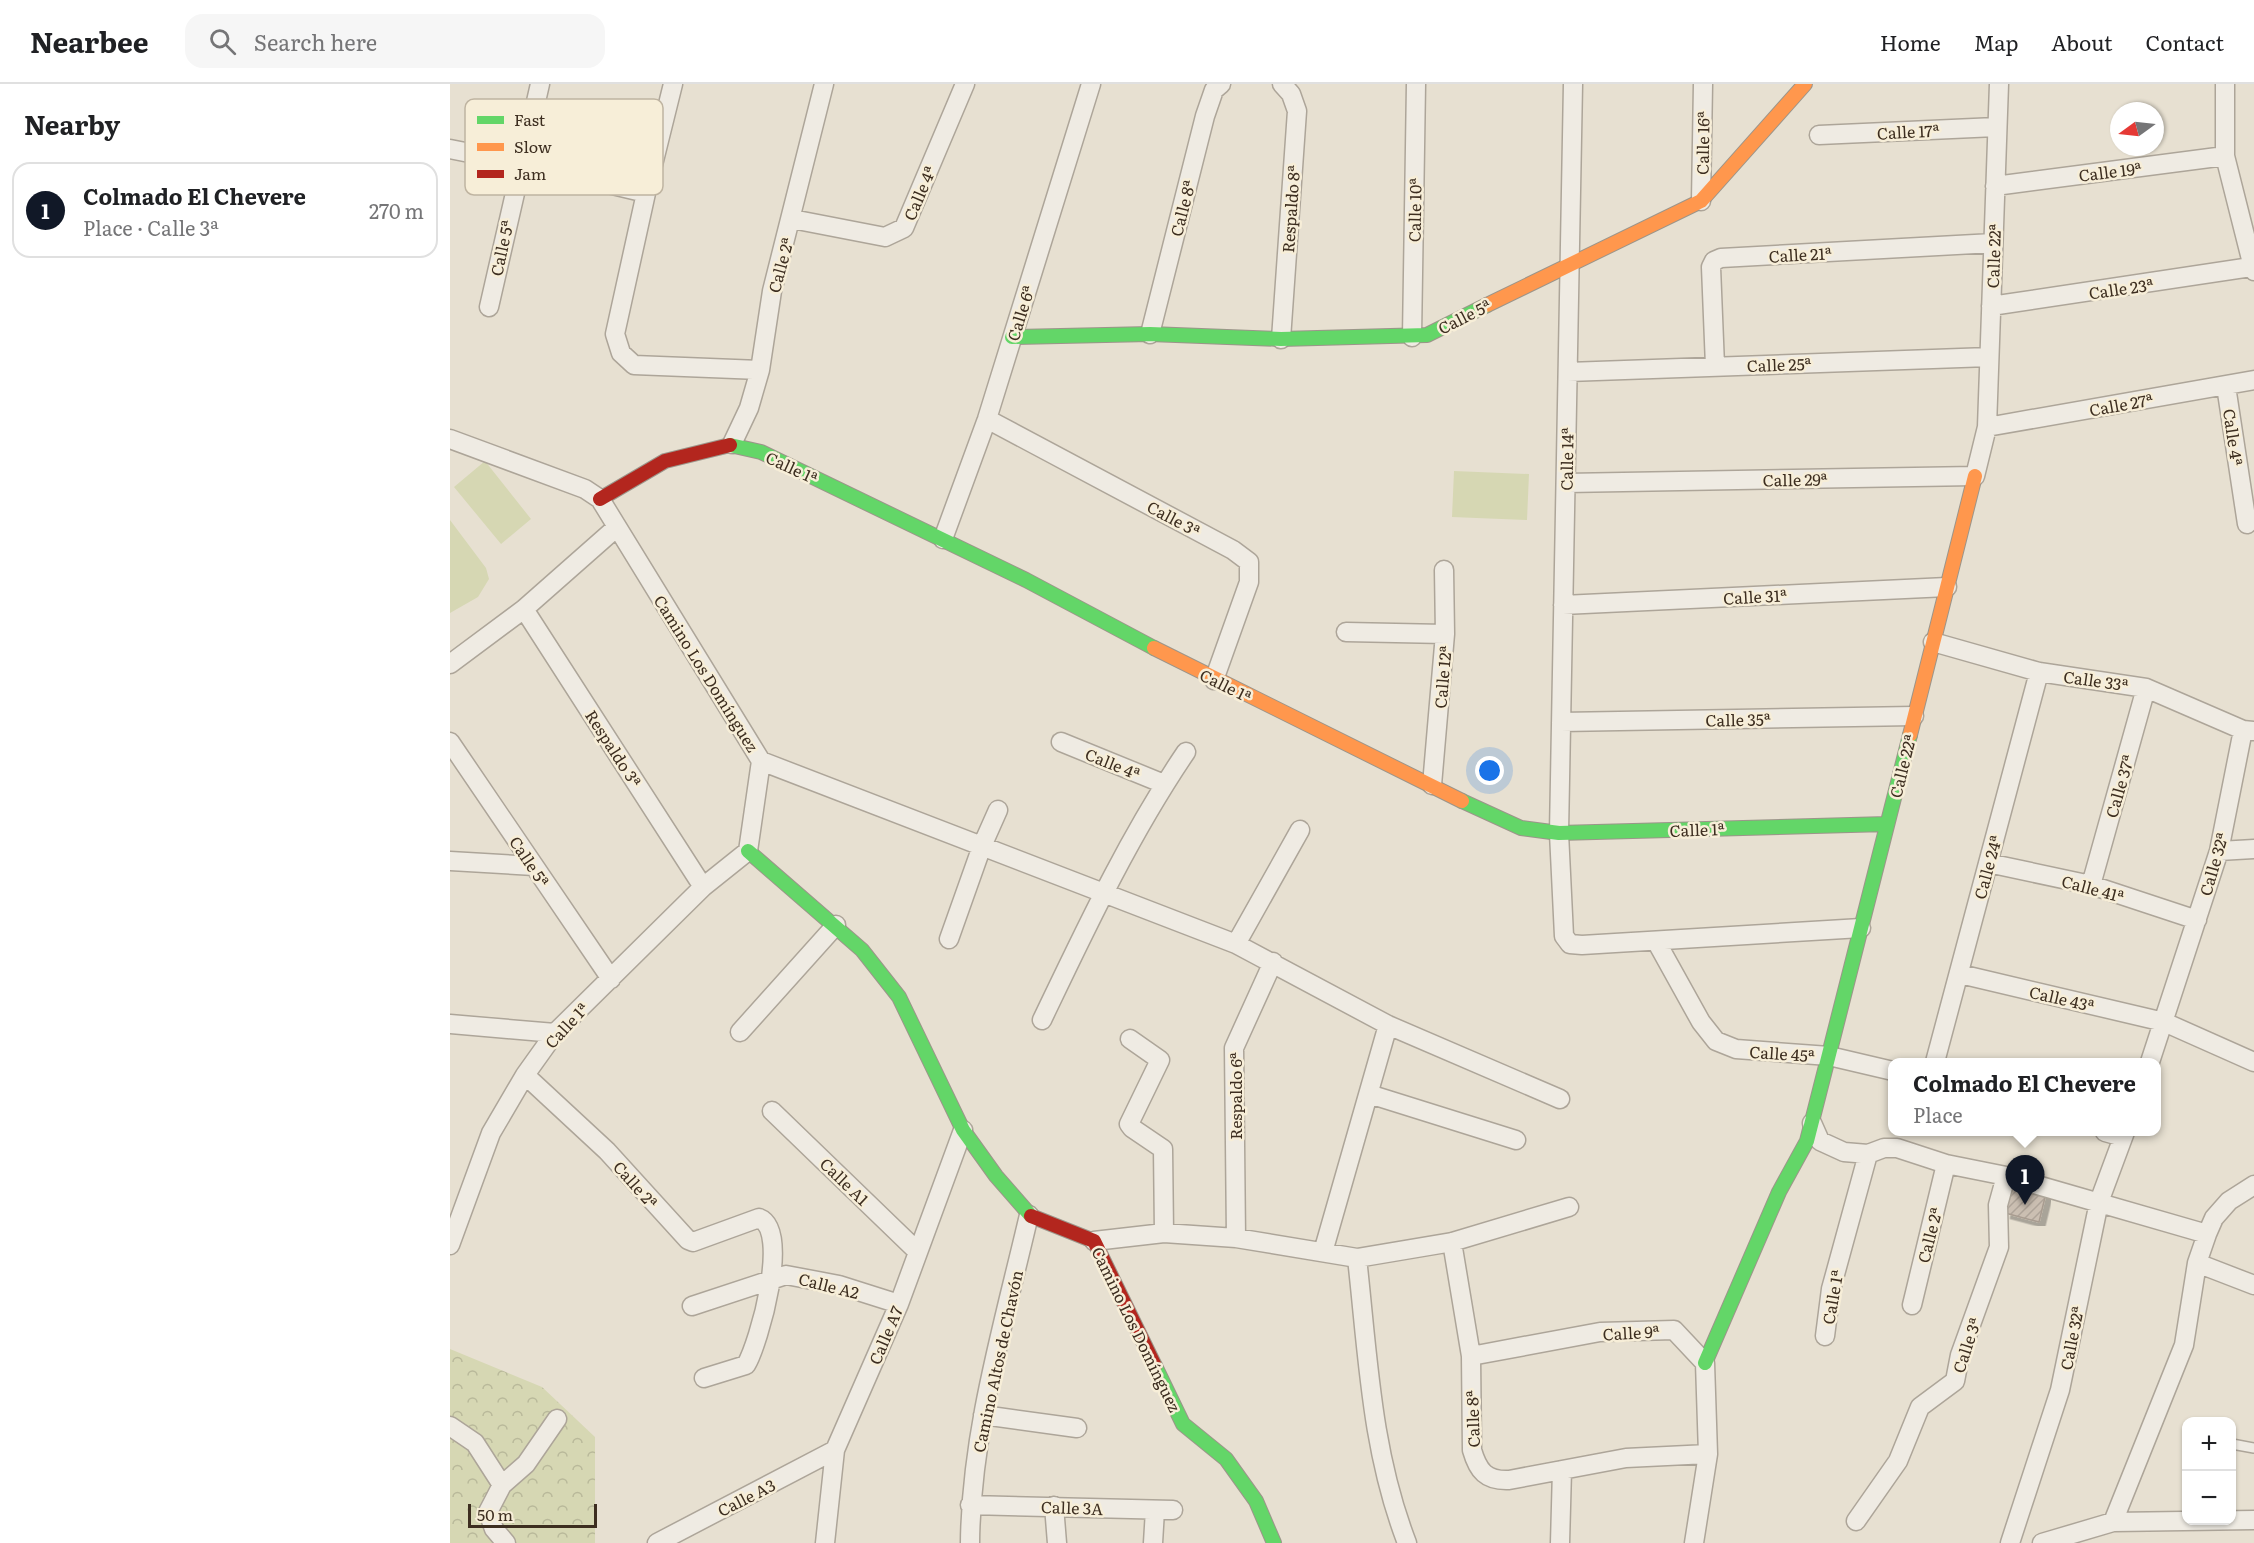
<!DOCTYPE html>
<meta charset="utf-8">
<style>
body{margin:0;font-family:Literata,serif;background:#f6f6f6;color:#202124}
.controls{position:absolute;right:18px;bottom:18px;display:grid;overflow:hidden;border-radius:12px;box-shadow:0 2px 4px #0004}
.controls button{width:54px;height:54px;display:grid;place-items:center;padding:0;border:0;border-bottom:2px solid #e0e0e0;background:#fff;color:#202124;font:30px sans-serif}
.compass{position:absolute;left:1660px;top:18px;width:54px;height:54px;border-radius:50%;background:#fff;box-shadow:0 2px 4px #0004;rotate:255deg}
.scale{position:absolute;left:18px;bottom:15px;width:129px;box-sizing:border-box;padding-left:6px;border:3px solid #3d2e20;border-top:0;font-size:16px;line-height:21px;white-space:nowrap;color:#3d2e20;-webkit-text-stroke:4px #f7eed8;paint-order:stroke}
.you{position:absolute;left:1040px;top:687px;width:21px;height:21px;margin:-15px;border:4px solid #fff;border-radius:50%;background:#1a73e8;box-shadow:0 0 0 9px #1a73e833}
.badge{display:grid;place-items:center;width:39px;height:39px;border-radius:50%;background:#111827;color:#fff;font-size:20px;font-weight:700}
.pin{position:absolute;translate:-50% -50px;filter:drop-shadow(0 2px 3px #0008)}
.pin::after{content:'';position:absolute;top:32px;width:21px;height:18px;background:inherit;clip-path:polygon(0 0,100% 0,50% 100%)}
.popup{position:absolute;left:1438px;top:974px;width:273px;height:78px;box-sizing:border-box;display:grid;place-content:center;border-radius:12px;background:#fff;filter:drop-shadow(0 2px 4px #0005);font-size:20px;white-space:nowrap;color:#757577}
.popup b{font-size:22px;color:#202124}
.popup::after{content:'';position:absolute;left:50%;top:100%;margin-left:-12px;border:12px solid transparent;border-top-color:#fff}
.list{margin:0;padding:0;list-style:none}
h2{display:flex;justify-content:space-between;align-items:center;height:78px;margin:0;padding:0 24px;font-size:26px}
h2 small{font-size:20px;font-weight:400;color:#757577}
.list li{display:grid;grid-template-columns:39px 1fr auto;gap:18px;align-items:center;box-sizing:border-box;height:96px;margin:0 12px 12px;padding:0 12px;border:2px solid #e0e0e0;border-radius:18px}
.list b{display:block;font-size:22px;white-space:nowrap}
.list p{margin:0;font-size:20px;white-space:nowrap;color:#757577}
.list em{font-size:20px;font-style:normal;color:#757577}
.icon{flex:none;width:33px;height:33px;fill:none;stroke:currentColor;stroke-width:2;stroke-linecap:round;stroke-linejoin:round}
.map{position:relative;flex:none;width:1804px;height:1459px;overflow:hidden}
header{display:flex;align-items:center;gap:36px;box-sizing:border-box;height:84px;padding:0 30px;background:#fff;border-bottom:2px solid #e0e0e0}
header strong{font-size:28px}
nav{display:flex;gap:33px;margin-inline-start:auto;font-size:21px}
.search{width:420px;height:54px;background:#f6f6f6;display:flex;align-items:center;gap:15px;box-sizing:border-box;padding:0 21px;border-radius:18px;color:#757577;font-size:22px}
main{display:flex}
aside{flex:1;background:#fff}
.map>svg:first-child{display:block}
.green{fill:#d6d7b3}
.park{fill:url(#park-crowns)}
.building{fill:url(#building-hatch);stroke:#a89c90;stroke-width:1.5;filter:url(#shadow)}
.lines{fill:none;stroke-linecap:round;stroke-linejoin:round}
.lane-casing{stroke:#ada599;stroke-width:12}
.street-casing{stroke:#ada599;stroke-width:21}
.fast-casing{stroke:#9c958a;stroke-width:16}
.slow-casing{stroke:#9c958a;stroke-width:16}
.jam-casing{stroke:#9c958a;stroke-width:16}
.lane{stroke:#efebe3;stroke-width:9}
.street{stroke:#efebe3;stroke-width:18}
.fast{stroke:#63d668;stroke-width:14}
.slow{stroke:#ff974d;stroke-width:14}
.jam{stroke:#b3261e;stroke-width:14}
.labels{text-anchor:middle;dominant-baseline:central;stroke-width:5;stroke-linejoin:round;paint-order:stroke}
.street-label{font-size:16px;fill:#3d2e20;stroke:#f7eed8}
.key{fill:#f7eed8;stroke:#bfb4a1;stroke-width:1.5}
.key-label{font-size:16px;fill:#3d2e20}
</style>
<header>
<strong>Nearbee</strong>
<div class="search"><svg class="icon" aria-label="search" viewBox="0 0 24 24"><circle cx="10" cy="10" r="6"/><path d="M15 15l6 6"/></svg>Search here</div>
<nav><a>Home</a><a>Map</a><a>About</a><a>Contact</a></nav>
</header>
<main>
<aside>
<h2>Nearby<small></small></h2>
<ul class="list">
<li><span class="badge">1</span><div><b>Colmado El Chevere</b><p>Place · Calle 3ª</p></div><em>270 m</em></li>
</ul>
</aside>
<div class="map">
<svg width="1804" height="1459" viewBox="0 0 1804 1459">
<defs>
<pattern id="park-crowns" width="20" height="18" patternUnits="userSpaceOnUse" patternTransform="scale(1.5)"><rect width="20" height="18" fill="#d6d7b3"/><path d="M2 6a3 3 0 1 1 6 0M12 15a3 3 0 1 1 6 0" fill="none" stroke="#b9b99a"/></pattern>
<pattern id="building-hatch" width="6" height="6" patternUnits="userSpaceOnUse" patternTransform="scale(1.5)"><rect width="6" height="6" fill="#cbbfb2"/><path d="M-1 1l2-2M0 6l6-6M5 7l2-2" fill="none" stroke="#afa499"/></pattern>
<filter id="shadow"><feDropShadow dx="5.5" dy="5.5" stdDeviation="0" flood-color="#0004"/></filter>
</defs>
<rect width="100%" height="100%" fill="#e7e0d1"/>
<!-- green -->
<path class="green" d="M35,377l46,58 -30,25 -47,-57z
M1004,387l75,3 -2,46 -75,-3z
M0,436l36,48 3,11 -11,18 -28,16z"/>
<!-- park -->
<path class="park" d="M0,1265l92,38 53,50v106h-145z"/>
<!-- building -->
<path class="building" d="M1560,1102l36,7 -7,29 -34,-9z"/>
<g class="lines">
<defs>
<path id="lane" d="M1782,1360l22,4"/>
<path id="street" d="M223,0l-27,109 -31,141 6,19 13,12 126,5
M1123,0l-14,749 5,103 6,8 12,1 279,-17
M1775,0v72l29,115
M1369,51l177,-8
M0,65l70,14 126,30
M1545,102l230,-30
M1251,117l2,-117
M342,135l93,18 19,-9 61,-144
M1541,222l260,-39
M39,223l51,-223
M700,250l55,-218 9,-26 7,-6
M962,253l4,-253
M831,255l16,-228 -6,-17 -9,-10
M1265,282l-4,-99 3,-6 7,-3 272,-15
M1118,288l421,-15
M1776,302l21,138
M537,335l246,131 16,12v20l-35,98
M1537,343l267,-47
M0,355l135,50 15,10 161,262 -13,90 -45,36 -148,146 -30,42 -34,58 -41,112
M282,360l17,-36 11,-38 12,-79 52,-207
M1116,399l409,-7 12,-49 12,-343
M493,455l44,-120 104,-335
M1113,521l384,-18
M74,525l179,278
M896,548l99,2
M1483,558l106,30 107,16 97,42 11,1
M0,580l74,-55 93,-82
M1111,638l353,-6
M0,658l161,237
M611,658l103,42
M311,677l475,183 152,81 172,74
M982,701l13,-151 -1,-64
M1769,767l35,-2
M0,777l84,5
M1538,779l103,22 106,35
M1641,801l55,-197
M499,855l33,-93 16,-36
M1206,857l45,81 15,19 20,8 93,7 64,15
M786,860l64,-114
M1510,890l204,48 90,40
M592,936c44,-92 87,-184 144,-268
M0,940l105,9
M290,948l96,-107
M680,955l30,21 -31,64 3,4 31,21 1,84
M1485,978l104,-390
M1700,978l69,-211 24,-121
M75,991l82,76 81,89 5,2 66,-24c32,12 0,125 -13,147l-42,13
M919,1010l147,46
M322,1027l146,141
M1362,1039l8,18 24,11 24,2 16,-6h13l49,16 60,12 201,58
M1655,1048l18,5
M786,1154l-2,-190 39,-86
M644,1157l70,-8 72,5 121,20 95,-16 117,-35
M1002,1158l19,114 1,94c6,21 14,31 37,30l117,-22 82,-4
M873,1168l65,-227
M907,1174c11,98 14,192 50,285
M1747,1179l57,22
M1462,1221l34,-141
M242,1222l94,-31 53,10 60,19
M1375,1252l6,-47 37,-135
M1021,1272l129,-24 74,-2 31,33 3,91 -14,89
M533,1331l94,13
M0,1342l25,17 27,42
M520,1421l203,5
M604,1422l3,37
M1406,1437l42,-60 22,-54 35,-26 5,-26 39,-108 -1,-42 8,-29
M1663,1438l71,-177 13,-82 10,-29 7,-16 15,-17 25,-16
M56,1459l-12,-14 -6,-17 14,-27 24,-21 31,-45
M207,1459l178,-93
M375,1459l10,-93 64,-146 64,-174
M520,1459c1,-111 34,-220 59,-328
M703,1459l2,-33
M1110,1459l2,-73
M1560,1459l50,-153 39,-188 26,-70
M1592,1459l71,-21 141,-2"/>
<path id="fast" d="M562,253l138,-3 131,5 146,-4 60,-30
M280,361l31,7 265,128 128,68
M1012,717l59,27 38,5 328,-9
M298,767l114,99 37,47 64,133 33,46 35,40
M1255,1279l74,-171 28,-51 103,-406
M705,1282l28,58 43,35 30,42 18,42"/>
<path id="slow" d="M1037,221l214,-104 104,-117
M704,564l308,153
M1460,651l65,-259"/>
<path id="jam" d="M150,415l65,-38 65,-16
M581,1132l63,25 61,125"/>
</defs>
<!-- lane casing -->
<use href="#lane" class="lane-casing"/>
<!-- street casing -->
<use href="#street" class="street-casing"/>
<!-- fast casing -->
<use href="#fast" class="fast-casing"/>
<!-- slow casing -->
<use href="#slow" class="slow-casing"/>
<!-- jam casing -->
<use href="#jam" class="jam-casing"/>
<!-- lane -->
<use href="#lane" class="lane"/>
<!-- street -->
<use href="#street" class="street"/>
<!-- fast -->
<use href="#fast" class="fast"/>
<!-- slow -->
<use href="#slow" class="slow"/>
<!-- jam -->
<use href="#jam" class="jam"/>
</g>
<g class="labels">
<!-- street labels -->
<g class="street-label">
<text transform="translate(1458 47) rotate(-3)">Calle 17ª</text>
<text transform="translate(1252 59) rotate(-89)">Calle 16ª</text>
<text transform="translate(1660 87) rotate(-7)">Calle 19ª</text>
<text transform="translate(469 109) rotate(-67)">Calle 4ª</text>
<text transform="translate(732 124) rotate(-76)">Calle 8ª</text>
<text transform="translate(840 125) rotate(-86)">Respaldo 8ª</text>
<text transform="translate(964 126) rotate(-89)">Calle 10ª</text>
<text transform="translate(51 164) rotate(-78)">Calle 5ª</text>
<text transform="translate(1350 170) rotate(-3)">Calle 21ª</text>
<text transform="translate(1543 172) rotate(-88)">Calle 22ª</text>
<text transform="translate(330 181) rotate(-75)">Calle 2ª</text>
<text transform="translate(1671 204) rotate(-8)">Calle 23ª</text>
<text transform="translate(570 229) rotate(-73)">Calle 6ª</text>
<text transform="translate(1014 232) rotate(-27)">Calle 5ª</text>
<text transform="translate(1329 280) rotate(-2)">Calle 25ª</text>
<text transform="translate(1671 320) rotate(-10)">Calle 27ª</text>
<text transform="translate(1784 353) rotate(82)">Calle 4ª</text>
<text transform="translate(1116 375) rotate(-89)">Calle 14ª</text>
<text transform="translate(342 383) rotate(25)">Calle 1ª</text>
<text transform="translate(1345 395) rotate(-1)">Calle 29ª</text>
<text transform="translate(724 434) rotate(28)">Calle 3ª</text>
<text transform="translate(1305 512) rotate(-3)">Calle 31ª</text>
<text transform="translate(257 589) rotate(58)">Camino Los Domínguez</text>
<text transform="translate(992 593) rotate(-85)">Calle 12ª</text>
<text transform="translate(1646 596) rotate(8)">Calle 33ª</text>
<text transform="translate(776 601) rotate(26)">Calle 1ª</text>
<text transform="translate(1288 635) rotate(-1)">Calle 35ª</text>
<text transform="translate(164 664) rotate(57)">Respaldo 3ª</text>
<text transform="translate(663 679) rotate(22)">Calle 4ª</text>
<text transform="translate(1452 682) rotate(-76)">Calle 22ª</text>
<text transform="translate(1669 702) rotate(-74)">Calle 37ª</text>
<text transform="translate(1247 745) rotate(-2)">Calle 1ª</text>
<text transform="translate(80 777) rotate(56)">Calle 5ª</text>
<text transform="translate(1763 780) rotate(-74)">Calle 32ª</text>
<text transform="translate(1537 783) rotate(-75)">Calle 24ª</text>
<text transform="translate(1643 804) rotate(15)">Calle 41ª</text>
<text transform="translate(1612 914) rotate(13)">Calle 43ª</text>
<text transform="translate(116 941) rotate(-47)">Calle 1ª</text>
<text transform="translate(1332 969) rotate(4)">Calle 45ª</text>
<text transform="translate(785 1012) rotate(-90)">Respaldo 6ª</text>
<text transform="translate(395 1097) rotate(44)">Calle A1</text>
<text transform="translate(186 1100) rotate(48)">Calle 2ª</text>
<text transform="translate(1479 1151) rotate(-76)">Calle 2ª</text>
<text transform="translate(379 1201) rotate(14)">Calle A2</text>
<text transform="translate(1382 1213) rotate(-80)">Calle 1ª</text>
<text transform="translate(687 1245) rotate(64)">Camino Los Domínguez</text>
<text transform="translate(1181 1248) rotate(-3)">Calle 9ª</text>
<text transform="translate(435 1251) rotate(-67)">Calle A7</text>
<text transform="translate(1621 1254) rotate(-79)">Calle 32ª</text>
<text transform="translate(1516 1261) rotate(-72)">Calle 3ª</text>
<text transform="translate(547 1277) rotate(-78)">Camino Altos de Chavón</text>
<text transform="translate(1022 1335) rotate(-92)">Calle 8ª</text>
<text transform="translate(296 1413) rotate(-27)">Calle A3</text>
<text transform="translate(622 1423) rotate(2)">Calle 3A</text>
</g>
</g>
<!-- legend -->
<rect x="15" y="15" width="198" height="96" rx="9" class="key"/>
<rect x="27" y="32" width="27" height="8" fill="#63d668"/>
<rect x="27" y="59" width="27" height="8" fill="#ff974d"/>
<rect x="27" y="86" width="27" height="8" fill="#b3261e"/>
<g class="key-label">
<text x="64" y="42">Fast</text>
<text x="64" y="69">Slow</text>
<text x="64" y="96">Jam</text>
</g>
</svg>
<div class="controls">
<button>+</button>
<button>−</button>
</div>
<svg class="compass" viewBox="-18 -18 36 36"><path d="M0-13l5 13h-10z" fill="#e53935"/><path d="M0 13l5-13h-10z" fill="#757577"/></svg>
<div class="scale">50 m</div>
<div class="you"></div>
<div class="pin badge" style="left:1575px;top:1121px">1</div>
<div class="popup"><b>Colmado El Chevere</b>Place</div>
</div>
</main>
